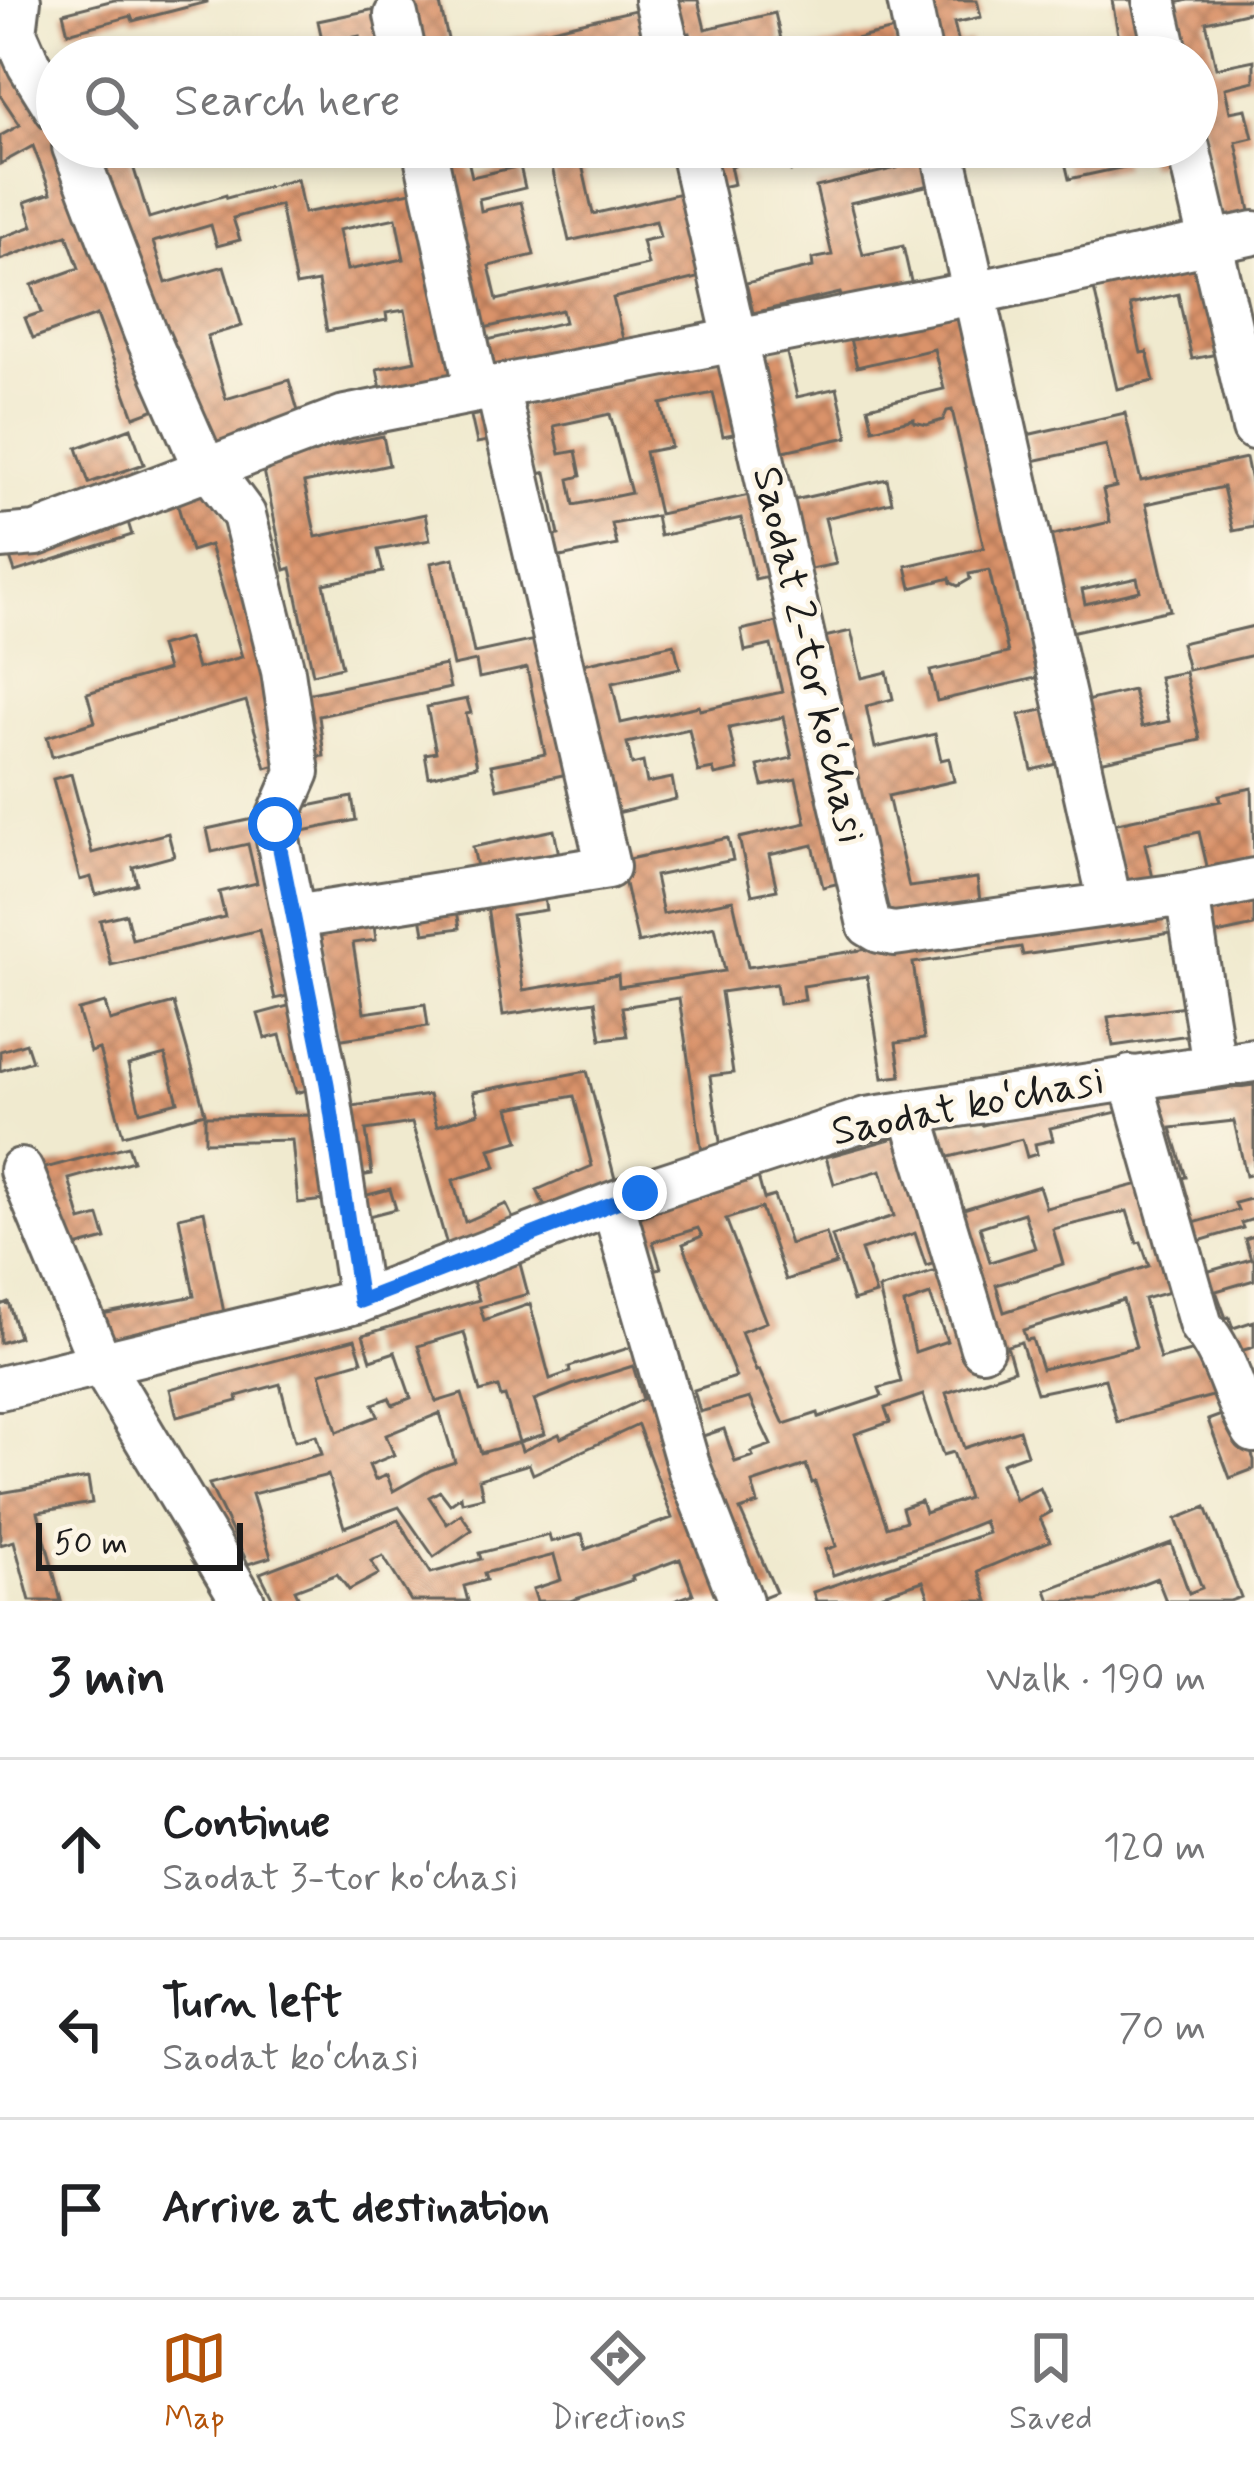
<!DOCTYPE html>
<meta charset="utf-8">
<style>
body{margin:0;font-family:Mynerve,sans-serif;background:#f2f2f2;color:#202124}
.scale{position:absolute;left:36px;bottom:30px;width:207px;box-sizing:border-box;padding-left:12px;border:6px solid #1c1c1c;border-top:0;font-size:33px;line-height:42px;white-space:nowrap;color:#1c1c1c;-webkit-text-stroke:9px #fcf5e5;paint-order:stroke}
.stop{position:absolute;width:36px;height:36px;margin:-27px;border:9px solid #1a73e8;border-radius:50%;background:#fff}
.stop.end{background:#1a73e8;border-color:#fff;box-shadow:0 3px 12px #0008}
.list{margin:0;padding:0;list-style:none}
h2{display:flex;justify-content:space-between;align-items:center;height:156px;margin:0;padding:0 48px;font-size:51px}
h2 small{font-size:39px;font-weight:400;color:#757577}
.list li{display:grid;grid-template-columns:78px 1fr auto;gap:36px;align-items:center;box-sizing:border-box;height:180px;padding:0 48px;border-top:3px solid #e0e0e0}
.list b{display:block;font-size:45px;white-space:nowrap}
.list p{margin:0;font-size:39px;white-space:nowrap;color:#757577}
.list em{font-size:39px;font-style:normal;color:#757577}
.icon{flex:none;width:66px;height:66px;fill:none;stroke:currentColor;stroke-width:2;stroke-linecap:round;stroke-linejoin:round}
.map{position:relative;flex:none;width:1254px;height:1601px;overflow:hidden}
.search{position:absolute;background:#fff;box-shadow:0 6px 18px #0003;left:36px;right:36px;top:36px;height:132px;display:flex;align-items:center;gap:30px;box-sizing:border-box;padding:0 42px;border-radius:66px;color:#757577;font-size:45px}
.sheet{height:696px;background:#fff}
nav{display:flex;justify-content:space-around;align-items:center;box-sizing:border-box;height:168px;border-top:3px solid #e0e0e0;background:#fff;font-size:33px;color:#757577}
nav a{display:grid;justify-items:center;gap:6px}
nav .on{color:#b45309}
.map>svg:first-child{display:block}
.building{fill:url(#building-cross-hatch);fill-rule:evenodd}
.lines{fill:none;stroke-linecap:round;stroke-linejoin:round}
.minor-casing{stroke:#66645b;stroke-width:48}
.minor{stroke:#fff;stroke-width:42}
.route{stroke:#1a73e8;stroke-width:15}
.labels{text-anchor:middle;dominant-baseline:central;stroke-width:9;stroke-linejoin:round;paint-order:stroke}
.street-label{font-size:42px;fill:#1c1c1c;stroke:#fcf5e5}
</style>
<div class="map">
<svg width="1254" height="1601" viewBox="0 0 1254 1601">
<defs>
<pattern id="building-cross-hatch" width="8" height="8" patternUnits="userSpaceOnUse" patternTransform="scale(3)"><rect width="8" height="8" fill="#da936b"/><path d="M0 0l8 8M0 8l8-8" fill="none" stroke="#b07757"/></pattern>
</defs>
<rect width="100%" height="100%" fill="#fcf5e5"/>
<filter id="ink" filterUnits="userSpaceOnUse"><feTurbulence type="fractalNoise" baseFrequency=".00833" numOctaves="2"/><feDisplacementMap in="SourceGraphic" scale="24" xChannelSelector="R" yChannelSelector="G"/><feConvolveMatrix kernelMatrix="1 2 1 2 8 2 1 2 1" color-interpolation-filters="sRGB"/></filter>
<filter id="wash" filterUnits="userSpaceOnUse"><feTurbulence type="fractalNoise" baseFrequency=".004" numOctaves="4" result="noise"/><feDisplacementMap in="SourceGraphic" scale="48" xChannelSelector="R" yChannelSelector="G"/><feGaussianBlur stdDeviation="2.7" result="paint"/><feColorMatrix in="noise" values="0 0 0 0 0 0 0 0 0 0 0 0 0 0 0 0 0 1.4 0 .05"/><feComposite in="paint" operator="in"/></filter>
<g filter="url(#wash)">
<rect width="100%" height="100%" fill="#f0eacf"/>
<g id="blocks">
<!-- building -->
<path class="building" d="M114,0h93v2l-74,19 -2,-5 -63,17 -5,-20z
M402,0h37l12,52 193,-44 11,49h-40l-4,-19 -84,19h-111z
M667,0h31l7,29 70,-16 10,44h-24l-3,-14 -62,14 -6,-24 -15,3z
M922,0h55l4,17 -27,6 5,21 11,-3 4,16h-39z
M1112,0h29l13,57h-32z
M1188,0h66v11l-48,11 10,46 38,-8v21l-29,7 5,24 16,-3 7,29 -17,4 16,79 -29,7 -26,-132v-39h-9l-12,-54z
M380,8l11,49h-28l-4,-21 -36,8 -5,-23z
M894,30l6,27h-113l-1,-2z
M0,46l57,87v14l104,260 -27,10 -37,-102 -64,23 -8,-20 17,-6 -10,-27 47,-17 -12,-33 -67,25v-22l33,-12 -8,-24 26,-9 -18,-47 -33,18v-28l20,-11 -20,-30z
M97,147h49l-17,6 20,65 77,-23 1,3 70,-19 7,34 117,-23 39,194 -77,15 -6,-30 38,-8 -10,-51 -19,3 1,7 -60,11 -9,-49 -22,4 -16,-81 -47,13 7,22 -23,6 -6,-21 -58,17 13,41 58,-17 18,60 -35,10 19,63 63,-19 11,38 -96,30 -38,-123 -14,4zM396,218l8,41 -57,11 -8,-40z
M440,147h25l7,30 48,-11 5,22 -46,11 2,12 40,-9 13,53 -45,11 8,34 151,-35 -6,-24 18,-4 -4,-16 -87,20 -19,-83 29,-7 14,63 88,-21 20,84 -88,21 10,41 -138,32 -6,-29 86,-20 -3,-12 -86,20z
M719,147h114l3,13 -45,11 -5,-18 -56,13 4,18 -22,5 -9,-38z
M892,147h29l9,38 -80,18 13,52 40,-9 9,40 -69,16 -3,-9 -87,20 -7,-30 67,-16 -1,-8 20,-4 -16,-68 81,-19z
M1110,147h10l4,20 -55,12 -5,-21z
M1143,147h32l2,12 -29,7z
M1200,256l22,97 -30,6 -14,-65 -48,11 11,48 6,-1 7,29 -37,8 -25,-109z
M959,309l85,367 -107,25 -7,-30 78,-18 -19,-83 -20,4 1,5 -12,7 -7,-3 -1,-5 -39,10 -5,-22 78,-18 -32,-138 -5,1 -4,9 -16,5 -13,-3v-3l-41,10 -5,-22 76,-18 -10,-40 -77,18 -8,-32z
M786,349l11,48 40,-9 11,49 -69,15 -23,-96z
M733,357l15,74 -25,5 -10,-43 -52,11 10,43 -26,5 14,62 105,-22 18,81 -27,6 -14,-61 -81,18 -4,-20 -44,8 5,21 -61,13 -5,-21 8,-2 -13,-63 -11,3 -14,-70zM610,414l21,79 -57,12 -5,-26 12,-3 -5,-25 -16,3 -6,-28z
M492,412l6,27 -21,4 -6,-27z
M1125,413l16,68 105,-23 8,37v32l-21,4 -10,-44 -77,17 24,106 -104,23 -16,-97 60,-14 -7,-32 13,-3 -10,-42 -73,16 -6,-26zM1137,578l3,13 -55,13 -3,-14z
M131,428l13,36 -55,19 -12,-35z
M383,436l6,29 -85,18 12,54 109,-23 5,26 -52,10 5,22 -59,12 18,83 -29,7 -22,-106 -6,2 -23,-109z
M887,479l5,23 -67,16 11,46 -30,6 -16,-69z
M214,484l79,276 -27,8 -20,-67 -194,56 -5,-20 48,-15 -8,-29 80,-23 -7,-24 28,-8 9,31 45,-12 -32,-112 -19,6 -16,-55z
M124,509l8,26 -117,37 -9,-26z
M454,558l20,95 75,-16 23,136 -75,16 -6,-24 54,-11 -18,-86 -48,10 -3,-17 -23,5 -22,-103z
M795,618l58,262 -30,7 -10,-42 -44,10 8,35 -25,5 -13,-57 67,-15 -10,-44 -33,7 -5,-20 34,-8 -9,-41 -54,11 9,42 -23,5 -2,-6 -15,3 -9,-43 -62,14 5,22 11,-3 4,21 25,-5 4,21 -59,14 -38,-148 95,-21 6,24 -68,15 9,40 78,-17 1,4 82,-18 -11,-47 -26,6 -4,-21z
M1254,626v29l-66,15 -7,-27z
M851,631l11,47 25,-6 6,27 -27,7 9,42 60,-14 6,26 8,-2 5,23 -66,15 21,91 68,-9 4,31 -96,13 -65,-284z
M445,665l5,23 -131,28 5,40 -20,3 -7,-63z
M1185,672l15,68 -105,23 -14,-61 52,-12 9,37 27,-6 -10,-44z
M467,699l4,14 -5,1 11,52 -48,11 -4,-23 11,-2 -9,-45z
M1052,708l13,54 -33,8 -13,-55z
M71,774l21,79 76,-20 6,23 -41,11 4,17 -41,11 -5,-18 -11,3 -27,-101z
M1252,788l2,72 -46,10 -9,-38 -54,12 9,38 -27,6 -14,-64 108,-23 -2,-6z
M352,797l4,23 -62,13 -5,-23z
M262,817l42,175 -29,7 -16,-69 -148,35 -11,-45 26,-6 6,25 93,-22 -6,-25 38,-9 -9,-39 -36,8 -5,-23z
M554,830l6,30 -81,17 -6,-30z
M728,838l5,22 -78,16 8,38 70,-14 15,67 342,-51 77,-6 4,23 -148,22 -2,-8 -108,16 11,76 -28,4 5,33 -18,2 -16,-102 -64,10 2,14 -26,4 -3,-20 -55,8 12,81 -23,3 11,72 -19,4 -23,-154 -57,9 5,29 -26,3 -6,-38 -92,14 -17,-116 57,-8 3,19 -34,5 11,75 95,-15 1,12 106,-16 -10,-45 -77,17 -18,-82z
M1254,893v33l-46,10 -6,-32z
M455,899l5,29 -36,5 -5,-29z
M372,911l4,29 -23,3 11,70 61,-9 3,22 -92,14 -18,-121z
M105,1003l5,18 64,-18 31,110 -82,22 -24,-86 -9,3 -12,-42zM165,1055l13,47 -38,10 -12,-47z
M299,1003l23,83 -26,7 -16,-58 -15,4 -7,-25z
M1185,1006l4,29 -76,11 -5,-29z
M26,1043l6,18 -32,10v-20z
M587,1071l29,112 -68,30 -11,-23 55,-24 -18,-70 -65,12 10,33 -29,8 6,18 -43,13 12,42 41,-18 11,23 -67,29 -38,-133 -46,7 6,44 -23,4 -10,-70 90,-13 8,31 42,-13 -6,-21z
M1254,1085v89l-8,2 -12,-55 -63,7 15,49 -5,1 13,45 44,-13 -3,-7 19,-5v21l-13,4 2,5 -44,13v-2l-15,4 -43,-143z
M1125,1089l5,20 -80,19 3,12 -18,4 2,10 -10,3 -5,-18 -85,21 -7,-28 51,-12 2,5z
M317,1115l8,85 -27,3 -6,-63 -87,2v-26z
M905,1135l47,122 -26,9 -11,-33 -54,17 15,44 -23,7 -21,-65 62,-20 -13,-46 -47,14 -8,-27z
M128,1146l5,15 -64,18 12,42 18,-5 7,23 -39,10 -22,-81z
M758,1177l6,22 10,-3 16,48 36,-11 10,31 -50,16 -25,-72 -35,11 40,103 -25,10 15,39 3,-1 25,54 34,-11 1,4 63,-21 -3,-8 22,-6 -22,-93 70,-22 -2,-53 92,-28 7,22 105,-27 32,107 -39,11 16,60 38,-10 29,43 -110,30 -12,-43 -68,14 -16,-51 -14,4 7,24 -68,23 18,55 55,-18 8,24 -25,9 13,37 25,-12 11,24 -11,6 10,23 -72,30 10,30h-58l-7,-20 -46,15 2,5h-63l-3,-9 175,-59 -4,-12 -49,20 -102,34 -8,-25 11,-4 -21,-64 -3,1 -6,-18 -54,18 6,21 -18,6 36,82 -23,9 -59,-162 30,-10 11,33 18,-6 -2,-4 20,-7 -22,-47 -49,14 -6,-22 42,-13 -53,-133 19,-8 -4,-8 -45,14 8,26 -21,6 -17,-55zM1127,1211l10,32 4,-1 8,24 -145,46 -8,-27 67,-21 -10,-35zM1024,1213l11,35 -45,14 -10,-35zM930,1295l17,46 -32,11 -11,-48zM1123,1300l13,47 -94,22 -10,-30 -6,1 -3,-10zM923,1395l20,60 10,-3 15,46 -43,15 -4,-12 -19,7 4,13 -19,6 -32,-93 35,-12 -5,-14z
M390,1189l6,20 -39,10 -5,-20z
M204,1211l22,112 -117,23 -7,-32 92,-18 -15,-79z
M1254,1236v44l-38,11 10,27 3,-1 4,11 21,-7v26l-21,6 -44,-76 62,-18 -6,-20z
M519,1260l9,34 -48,13 4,13 46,-16 20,75 20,-7 -1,-5 72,-23 92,257h-59l19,-7 -13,-35 -48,18 1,3 -63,21h-33l-4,-12 28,-9 -7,-25 -70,18 2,7 -22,6 4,15h-57l-28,-45 -12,5 8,13 -30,16 -12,-16 -42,16 5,11h-26l-14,-28 138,-53 33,53 50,-14 -2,-6 70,-18 2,7 31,-8 4,15 86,-31 -34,-93 -105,49 -4,-10 -50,15 4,18 -21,5 -1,-6 -11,8 -10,-13 -11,6 18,27 14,-10 11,16 -38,27 -35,-50 -55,20 -16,-52 -76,19 19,63 -23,7 -39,-80 113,-30 -6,-19 -21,6 -15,-57 -43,12 1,5 -61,16 -7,-28 185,-50 7,22 -42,12 17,59 41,-16 -5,-12 16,-6 4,7 18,-7 -16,-46 -24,8 -8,-25 116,-35 -6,-19zM464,1332l16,60 18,-5 3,10 4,-1 14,46 26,-8 -11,-34 41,-16 58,-18 10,33 -82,39 -2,-4 -37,17 -3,-9 -38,11 -19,-59 -26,8 -18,-56zM440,1413l15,49 -24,8 -38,21 -6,-16 -12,5 -6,-15 25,-10 -8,-20z
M8,1302l11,35 -19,6v-38z
M1235,1410l19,50v9l-24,9 -22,-58z
M88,1478l4,25 -54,9 23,89h-31l-16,-60 -14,4v-52z
M1206,1507l35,90 -11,4h-64l-9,-23 -60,23h-47l-4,-11 125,-47 18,50 13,-5 -26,-69z"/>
</g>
</g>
<g filter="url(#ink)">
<use href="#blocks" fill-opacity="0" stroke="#66645b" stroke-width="3"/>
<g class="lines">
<defs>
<path id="minor" d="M19,0l-4,33 14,32 28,45
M656,0l14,57
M909,0l12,57
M1154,0l13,57
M396,15l9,42
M74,147l71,185 53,121 46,62 39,156 15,101 -23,53 52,258 33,218
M424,147l53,244
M691,147l178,778 10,6 15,3 293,-40 67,-14
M942,147l168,756
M1188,147l66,281
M0,537l36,-3 309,-117 629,-124 280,-60
M1187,894l27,172
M295,917l313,-50 -111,-480
M1130,1077l71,249c26,29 32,72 53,105
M911,1112l71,236
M21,1170l79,192 143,239
M613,1205l77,266 51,130
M0,1388l360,-87 280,-108 226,-74 388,-59"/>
</defs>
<!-- minor casing -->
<use href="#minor" class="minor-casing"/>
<!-- minor -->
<use href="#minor" class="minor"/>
</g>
</g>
<g class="lines" filter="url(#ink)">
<!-- route -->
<path class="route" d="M275,824l52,260 33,217 280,-108"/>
</g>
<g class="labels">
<!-- street labels -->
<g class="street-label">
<text transform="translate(808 655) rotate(77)">Saodat 2-tor koʻchasi</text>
<text transform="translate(968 1107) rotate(-11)">Saodat koʻchasi</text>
</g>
</g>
</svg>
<div class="scale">50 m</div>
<div class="stop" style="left:275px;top:824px"></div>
<div class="stop end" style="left:640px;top:1193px"></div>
<div class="search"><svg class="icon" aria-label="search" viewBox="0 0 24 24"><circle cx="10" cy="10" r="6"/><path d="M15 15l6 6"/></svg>Search here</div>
</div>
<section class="sheet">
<h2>3 min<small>Walk · 190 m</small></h2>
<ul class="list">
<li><svg class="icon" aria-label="ahead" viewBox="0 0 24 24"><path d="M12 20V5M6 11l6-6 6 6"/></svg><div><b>Continue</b><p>Saodat 3-tor koʻchasi</p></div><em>120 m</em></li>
<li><svg class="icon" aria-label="left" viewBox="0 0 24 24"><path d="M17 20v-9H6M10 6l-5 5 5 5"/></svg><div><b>Turn left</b><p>Saodat koʻchasi</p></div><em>70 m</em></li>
<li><svg class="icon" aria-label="arrive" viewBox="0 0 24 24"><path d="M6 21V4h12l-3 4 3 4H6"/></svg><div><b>Arrive at destination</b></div></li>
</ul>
</section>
<nav>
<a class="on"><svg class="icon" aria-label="map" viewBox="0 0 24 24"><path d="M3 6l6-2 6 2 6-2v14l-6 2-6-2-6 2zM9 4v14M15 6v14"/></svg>Map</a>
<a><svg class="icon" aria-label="directions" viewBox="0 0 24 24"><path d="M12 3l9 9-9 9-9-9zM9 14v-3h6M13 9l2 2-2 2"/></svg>Directions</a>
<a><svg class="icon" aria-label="saved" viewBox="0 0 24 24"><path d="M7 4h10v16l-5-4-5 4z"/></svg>Saved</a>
</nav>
